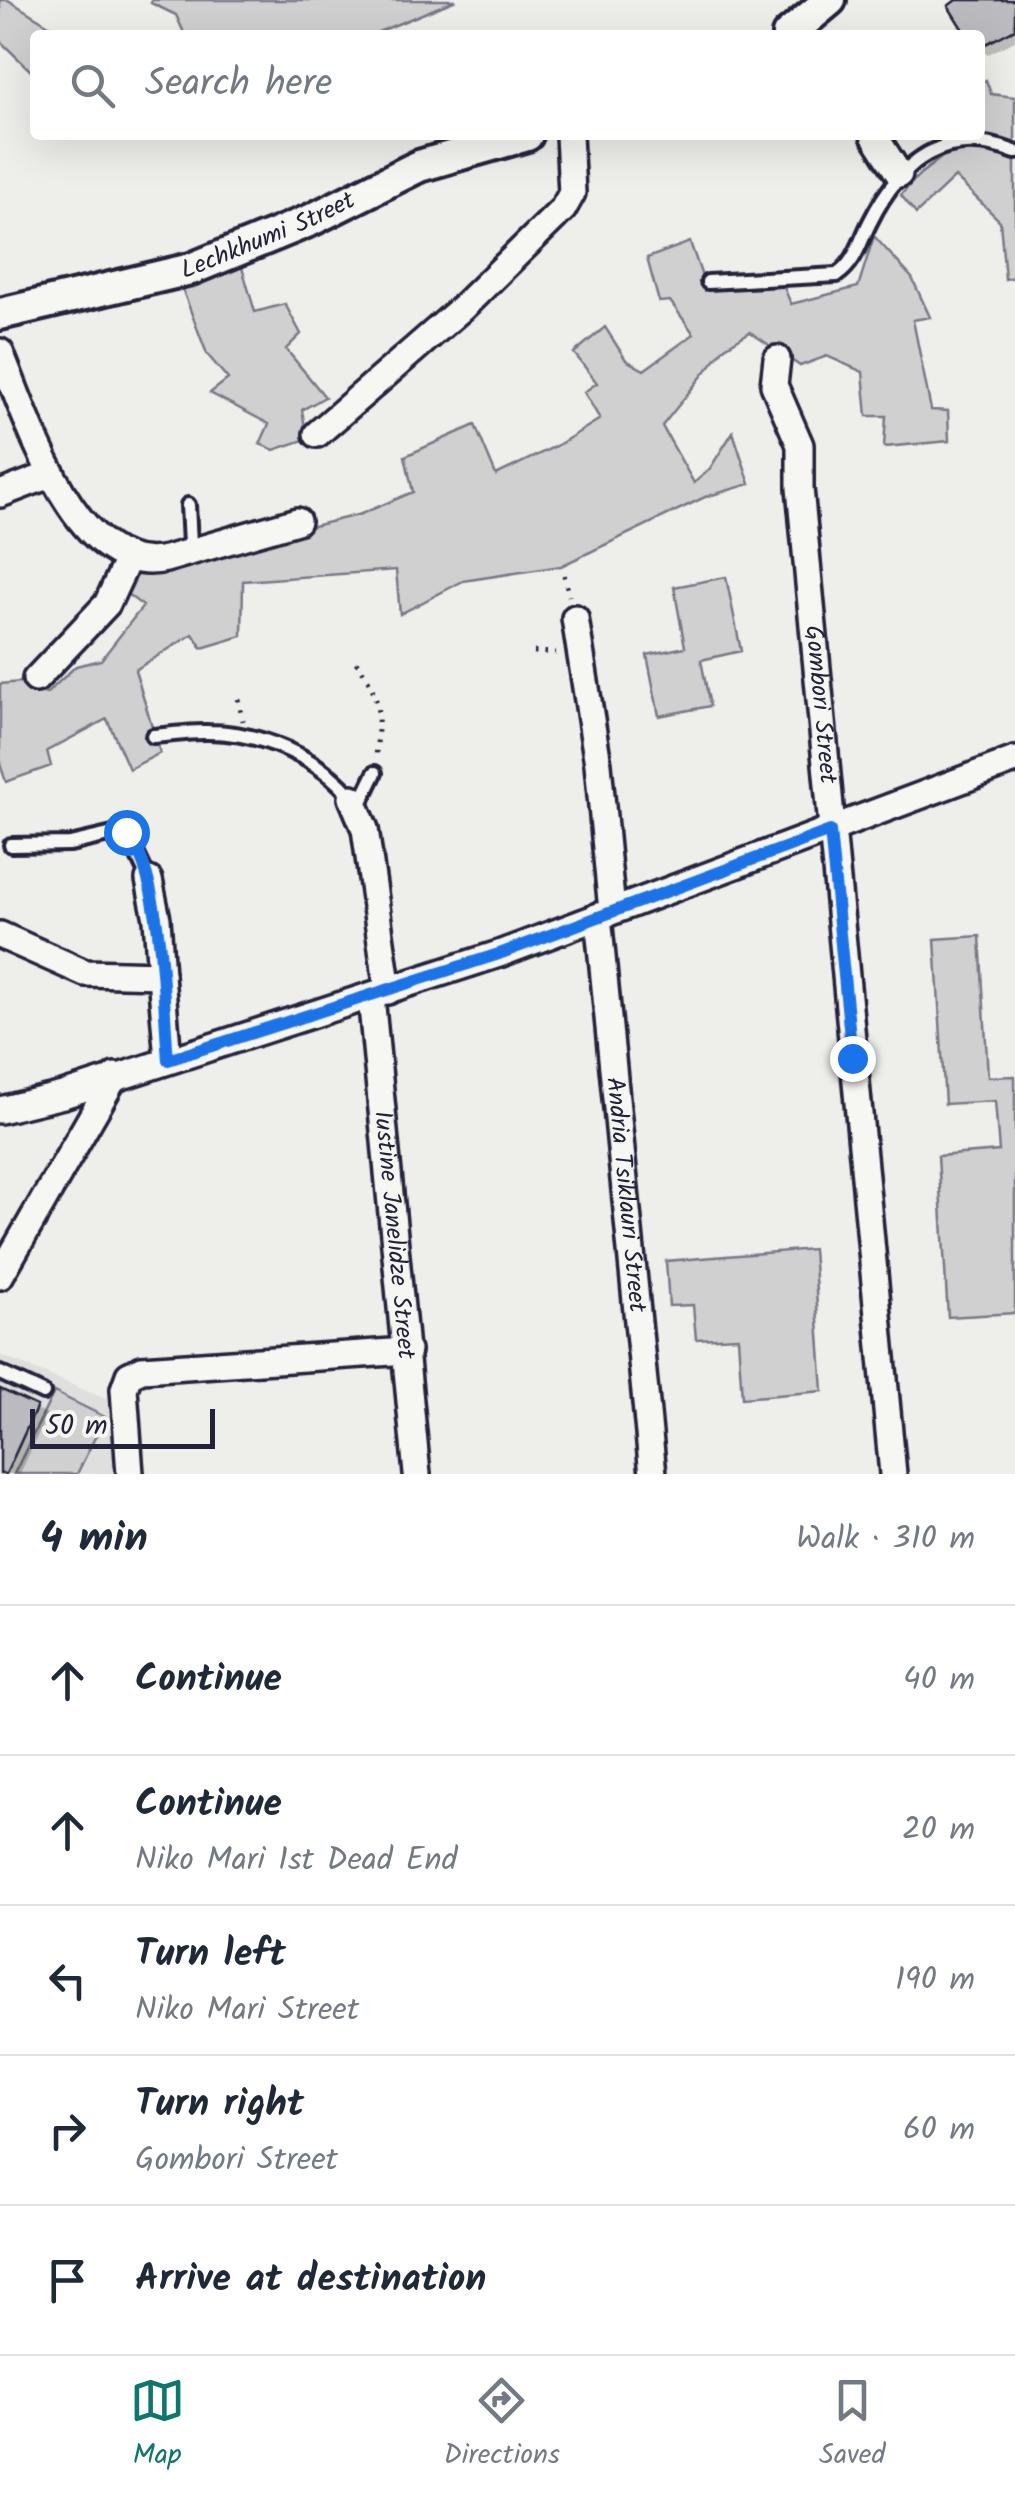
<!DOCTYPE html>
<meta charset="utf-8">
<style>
body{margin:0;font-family:Kalam,sans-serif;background:#f2f2f3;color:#1f2937}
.scale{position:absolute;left:30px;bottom:25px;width:185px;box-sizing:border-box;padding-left:10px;border:5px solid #22223b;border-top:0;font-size:28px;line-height:35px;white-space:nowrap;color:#22223b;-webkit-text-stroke:8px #f6f6f2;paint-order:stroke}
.stop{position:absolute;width:30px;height:30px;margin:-22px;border:8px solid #1a73e8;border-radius:50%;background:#fff}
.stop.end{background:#1a73e8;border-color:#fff;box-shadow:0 2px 10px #0008}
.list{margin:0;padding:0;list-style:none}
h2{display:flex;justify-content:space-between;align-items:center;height:130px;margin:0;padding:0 40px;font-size:42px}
h2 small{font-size:32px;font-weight:400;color:#747a83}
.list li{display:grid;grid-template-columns:65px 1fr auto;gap:30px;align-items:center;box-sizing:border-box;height:150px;padding:0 40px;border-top:2px solid #e0e1e3}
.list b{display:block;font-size:38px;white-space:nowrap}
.list p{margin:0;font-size:32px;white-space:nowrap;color:#747a83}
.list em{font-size:32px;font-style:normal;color:#747a83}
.icon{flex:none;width:55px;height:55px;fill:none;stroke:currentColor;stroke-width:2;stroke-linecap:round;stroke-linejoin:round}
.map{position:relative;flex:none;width:1015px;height:1474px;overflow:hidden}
.search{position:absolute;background:#fff;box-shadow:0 10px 40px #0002;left:30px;right:30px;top:30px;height:110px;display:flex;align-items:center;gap:25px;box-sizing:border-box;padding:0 35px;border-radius:10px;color:#747a83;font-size:38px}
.sheet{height:880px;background:#fff}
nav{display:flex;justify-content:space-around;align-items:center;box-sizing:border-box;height:140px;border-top:2px solid #e0e1e3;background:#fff;font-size:28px;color:#747a83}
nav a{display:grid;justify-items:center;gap:5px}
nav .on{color:#0f766e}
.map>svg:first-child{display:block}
.built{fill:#dfdfde}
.green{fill:#d0d0d1;stroke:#797986;stroke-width:2.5}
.shadow{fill:#0003}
.building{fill:#bbbbbf;stroke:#22223b;stroke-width:2.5}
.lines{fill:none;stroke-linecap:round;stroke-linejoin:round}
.service-casing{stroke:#22223b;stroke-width:20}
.minor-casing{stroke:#22223b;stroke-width:32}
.tertiary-casing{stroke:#22223b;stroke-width:38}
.path{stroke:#22223b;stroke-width:5;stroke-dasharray:2.5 8;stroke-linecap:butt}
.service{stroke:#f6f6f2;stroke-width:12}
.minor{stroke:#f6f6f2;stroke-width:25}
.tertiary{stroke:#f6f6f2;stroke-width:30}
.route{stroke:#1a73e8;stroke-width:12}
.labels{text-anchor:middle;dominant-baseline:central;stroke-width:8;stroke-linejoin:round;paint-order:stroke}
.street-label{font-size:25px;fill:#22223b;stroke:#f6f6f2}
</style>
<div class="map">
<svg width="1015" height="1474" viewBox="0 0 1015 1474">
<rect width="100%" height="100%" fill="#eeeeeb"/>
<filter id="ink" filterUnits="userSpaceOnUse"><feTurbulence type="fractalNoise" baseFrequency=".01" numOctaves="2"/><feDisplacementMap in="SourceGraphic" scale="20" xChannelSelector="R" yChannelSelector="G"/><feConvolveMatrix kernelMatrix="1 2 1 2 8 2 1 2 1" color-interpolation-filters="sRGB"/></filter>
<g filter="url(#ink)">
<!-- built -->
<path class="built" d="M0,1355l111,46 5,73h-116z"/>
<!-- green -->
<path class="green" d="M0,0h8l57,35h-30v40l-35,-34z
M152,0h304l-85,35h-186l-9,-20 -25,-12z
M986,80l5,14 24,3v180l-10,2 -5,-58 -45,-44 -39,37 -15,-19 19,-21 51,-39h9v-52z
M874,236l38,42 18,39 -17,3 18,90 17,1 1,30 -65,6 2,-31h-19l-4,-44 -36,-16 -27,10 -50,-34 -25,15 -63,79 32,57 15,-13 24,-38 17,52 -45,13 -144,69 -98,15 -63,33 -4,-44 -153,11 -1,55 -40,12 -9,-14 -58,36 25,83 -31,16 -22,-50 -60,32 4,15 -45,16 -6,-18v-80l21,-2 25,12 30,-28 25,-6 42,-54 -16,-12 13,-24 221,-56 52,-22 -8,-36 70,-31 21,50 62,-30 42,-26 -16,-27 13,-9 -23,-30 31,-26 21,33 18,10 50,-36 -24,-33 -11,1 -12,-44 43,-16 16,46 77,-3 8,19 67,-17z
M239,257l16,55 30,-8 16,30 -15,15 39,48 -23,13 5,29 -33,11 -14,-6 9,-20 -59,-31 18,-14 -21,-25 -27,-71z
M726,577l15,74 -40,9 9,46 -51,10 -12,-61 38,-8 -11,-60z
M980,936l8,141 27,-1v237l-67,4 -10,-161 61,-5 -4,-50 -50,3 -10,-165z
M813,1249l10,142 -81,7 -4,-61 -42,2 -3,-34 -24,1 -3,-45z
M54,1392l51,25 -28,57h-63z"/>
<!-- shadow -->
<path class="shadow" d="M960,0h55v41l-27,13 -8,-4v-15h-11z
M0,1392l47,23 -27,59h-20z"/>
<!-- building -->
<path class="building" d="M956,0h59v29l-35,18v-12h-14l-18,-29z
M0,1389l37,17 -31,68h-6z"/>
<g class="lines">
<defs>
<path id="service" d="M708,282l129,-7c19,-13 23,-34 33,-53 31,-62 75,-97 145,-70
M181,552l9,-8 -2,-39
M153,736c18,-1 37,-5 55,-4 53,0 111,25 144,66
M358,808l17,-35
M11,845l59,-1 56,-13 23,49
M0,1373l43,20"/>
<g id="minor">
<path d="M874,135l25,39"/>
<path d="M0,352c27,64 75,228 166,207l131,-38"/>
<path id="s1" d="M777,359l-3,26 26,60v43l93,986"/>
<path d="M317,434l145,-126 101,-99 9,-16 -3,-58"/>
<path d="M0,494l52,-20"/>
<path d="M575,618l23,146 14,147"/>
<path d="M36,679l71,-75 21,-45"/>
<path d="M352,798l13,31 23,162"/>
<path d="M149,880l8,39 4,56"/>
<path id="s2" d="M598,916l55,558"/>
<path d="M0,935l85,38 76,2 7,85"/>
<path id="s3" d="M371,996l46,478"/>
<path d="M0,1110l63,-15 436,-141 516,-194"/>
<path d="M0,1276l115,-200"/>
<path d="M130,1474l-6,-85 5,-14 13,-6 265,-18"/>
</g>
<g id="tertiary">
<path d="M788,35l42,-35"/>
<path id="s4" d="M0,314l191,-45 120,-49 108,-54 108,-31"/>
</g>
</defs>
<!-- service casing -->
<use href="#service" class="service-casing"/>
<!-- minor casing -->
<use href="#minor" class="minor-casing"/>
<!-- tertiary casing -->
<use href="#tertiary" class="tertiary-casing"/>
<!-- path -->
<path class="path" d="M564,575l5,21
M534,652l22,1
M356,662c27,35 23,54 20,96
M238,699l5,22"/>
<!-- service -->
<use href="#service" class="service"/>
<!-- minor -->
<use href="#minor" class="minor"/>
<!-- tertiary -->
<use href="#tertiary" class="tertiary"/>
</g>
</g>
<g class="lines" filter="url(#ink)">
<!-- route -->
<path class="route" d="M126,832c37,42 37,170 42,228l331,-106 331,-123 22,227"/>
</g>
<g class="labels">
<!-- street labels -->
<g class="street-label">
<text stroke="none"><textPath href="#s4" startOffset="280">Lechkhumi Street</textPath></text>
<text stroke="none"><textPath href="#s1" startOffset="352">Gombori Street</textPath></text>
<text stroke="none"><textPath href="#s2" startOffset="280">Andria Tsiklauri Street</textPath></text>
<text stroke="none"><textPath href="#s3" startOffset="240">Iustine Janelidze Street</textPath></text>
</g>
</g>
</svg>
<div class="scale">50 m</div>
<div class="stop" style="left:126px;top:832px"></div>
<div class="stop end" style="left:852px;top:1058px"></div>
<div class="search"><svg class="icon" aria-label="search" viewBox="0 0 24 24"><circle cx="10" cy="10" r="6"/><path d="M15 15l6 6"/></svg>Search here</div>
</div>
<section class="sheet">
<h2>4 min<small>Walk · 310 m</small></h2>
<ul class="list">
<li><svg class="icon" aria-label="ahead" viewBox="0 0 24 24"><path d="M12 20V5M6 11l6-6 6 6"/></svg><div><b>Continue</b></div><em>40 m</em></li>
<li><svg class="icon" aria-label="ahead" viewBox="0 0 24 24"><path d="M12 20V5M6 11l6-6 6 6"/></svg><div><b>Continue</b><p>Niko Mari 1st Dead End</p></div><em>20 m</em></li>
<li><svg class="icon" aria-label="left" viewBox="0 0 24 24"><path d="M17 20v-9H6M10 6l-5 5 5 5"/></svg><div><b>Turn left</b><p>Niko Mari Street</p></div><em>190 m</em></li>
<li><svg class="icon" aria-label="right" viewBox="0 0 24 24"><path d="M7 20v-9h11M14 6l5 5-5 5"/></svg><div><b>Turn right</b><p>Gombori Street</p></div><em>60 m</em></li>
<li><svg class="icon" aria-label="arrive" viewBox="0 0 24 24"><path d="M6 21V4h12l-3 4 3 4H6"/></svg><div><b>Arrive at destination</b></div></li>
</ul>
</section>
<nav>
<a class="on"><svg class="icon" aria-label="map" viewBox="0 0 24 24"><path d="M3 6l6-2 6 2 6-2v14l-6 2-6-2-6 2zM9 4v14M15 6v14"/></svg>Map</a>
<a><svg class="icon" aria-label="directions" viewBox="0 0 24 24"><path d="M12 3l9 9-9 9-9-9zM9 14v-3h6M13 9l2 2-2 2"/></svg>Directions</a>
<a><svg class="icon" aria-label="saved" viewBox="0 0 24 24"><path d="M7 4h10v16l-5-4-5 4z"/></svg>Saved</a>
</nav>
